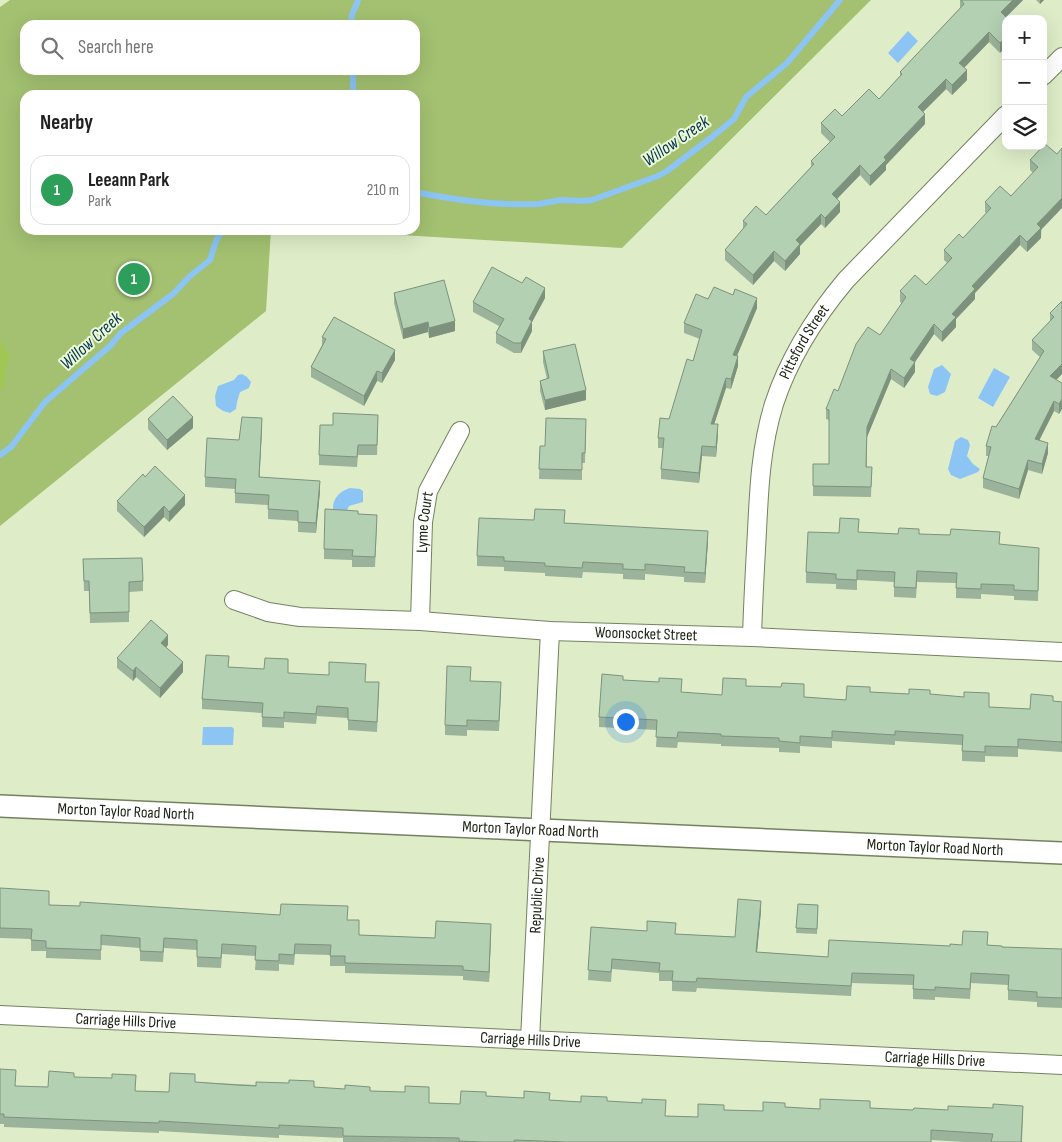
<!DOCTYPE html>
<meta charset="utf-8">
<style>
body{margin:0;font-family:"Sofia Sans Condensed",sans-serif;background:#f6f6f6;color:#222}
.controls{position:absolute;right:15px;top:15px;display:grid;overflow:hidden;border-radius:10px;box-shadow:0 5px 20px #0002}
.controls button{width:45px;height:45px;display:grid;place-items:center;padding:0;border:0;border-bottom:1px solid #e0e0e0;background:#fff;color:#222;font:25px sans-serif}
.you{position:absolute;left:625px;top:721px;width:18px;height:18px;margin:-12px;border:4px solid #fff;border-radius:50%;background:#1a73e8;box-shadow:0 0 0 8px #1a73e833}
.badge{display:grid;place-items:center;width:32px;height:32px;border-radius:50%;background:#db2777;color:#fff;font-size:16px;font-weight:700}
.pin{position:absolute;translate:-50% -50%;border:2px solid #fff;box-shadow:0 1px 5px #0006}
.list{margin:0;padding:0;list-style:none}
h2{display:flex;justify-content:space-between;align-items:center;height:65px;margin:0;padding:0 20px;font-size:21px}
h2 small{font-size:16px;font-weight:400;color:#767676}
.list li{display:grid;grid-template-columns:32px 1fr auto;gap:15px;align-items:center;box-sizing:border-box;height:70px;margin:0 10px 10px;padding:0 10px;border:1px solid #e0e0e0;border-radius:15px}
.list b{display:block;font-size:19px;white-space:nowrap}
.list p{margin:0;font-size:16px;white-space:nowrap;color:#767676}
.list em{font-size:16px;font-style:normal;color:#767676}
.icon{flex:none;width:28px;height:28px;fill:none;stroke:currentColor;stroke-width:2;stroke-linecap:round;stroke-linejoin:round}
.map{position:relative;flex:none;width:1062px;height:1142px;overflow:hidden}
.search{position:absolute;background:#fff;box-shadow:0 5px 20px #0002;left:20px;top:20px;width:400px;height:55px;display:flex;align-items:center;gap:12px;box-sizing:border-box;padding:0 18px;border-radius:15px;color:#767676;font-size:19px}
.panel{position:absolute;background:#fff;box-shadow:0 5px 20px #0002;left:20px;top:90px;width:400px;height:145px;border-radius:15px}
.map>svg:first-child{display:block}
.green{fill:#a3c171;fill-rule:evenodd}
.forest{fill:#a0c753}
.water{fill:#8cc4f4}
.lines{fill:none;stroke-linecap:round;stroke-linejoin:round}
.stream{stroke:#8cc4f4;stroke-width:6}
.minor-casing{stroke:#748160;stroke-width:20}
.tertiary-casing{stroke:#748160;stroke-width:24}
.minor{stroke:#fff;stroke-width:18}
.tertiary{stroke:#fff;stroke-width:21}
.wall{fill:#9ab39a}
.shaded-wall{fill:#7d927d}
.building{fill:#b3d0b3;stroke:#7d927d}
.labels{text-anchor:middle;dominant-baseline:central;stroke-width:4;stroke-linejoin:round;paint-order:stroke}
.street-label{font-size:16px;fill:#1b2113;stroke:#ebfad5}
.water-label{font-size:18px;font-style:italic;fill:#083353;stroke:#ebfad5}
</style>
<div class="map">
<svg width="1062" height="1142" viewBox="0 0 1062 1142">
<rect width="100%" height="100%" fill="#deedc8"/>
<!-- green -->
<path class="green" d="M10,0h861l-249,248 -306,-18h99v-135h-390v135h246l-5,81 -266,215v-519zM25,25h390v45h-390z"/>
<!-- forest -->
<path class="forest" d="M0,340l9,14 -6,33 -3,4z"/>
<!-- water -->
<path class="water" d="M908,31l10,10 -20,22 -10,-10z
M942,365l9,9 -6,18 -8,4 -7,-2 -2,-7 6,-18z
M994,368l16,9 -17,30 -15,-9z
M242,374l5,3 4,5 -2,6 -9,4 -3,10 -1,7 -6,4 -7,-2 -7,-5 -1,-10 3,-10 16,-6 4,-5z
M961,437l7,3 2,5 -3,11 6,8 7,5 -2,3 -18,7 -9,-4 -3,-6 7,-28z
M350,488l10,1 3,2v11l-14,4 -3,7h-12c-4,-12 5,-22 16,-25z
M203,727h29l2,2 -1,16h-31z"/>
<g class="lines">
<!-- stream -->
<path class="stream" d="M352,25c-2,-13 3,-14 6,-25
M353,95v-25
M415,192c40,8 83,14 123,12 8,-1 16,-3 23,-4 11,0 21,2 31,0l66,-24 9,-5 45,-34 22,-18 12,-22 41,-34 53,-63
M0,455l11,-8 34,-45 65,-56 11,-13 52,-39 17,-18 20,-16 6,-19 6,-11"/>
<defs>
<g id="minor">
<path d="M1043,76l19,-19"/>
<path id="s1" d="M234,600l34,12 32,5 120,4 130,10 202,6 310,15"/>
<path id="s2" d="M420,621l3,-99 5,-31 32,-60"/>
<path id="s3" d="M752,637c1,-35 3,-70 5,-106 2,-43 4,-85 17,-127 15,-46 41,-87 72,-124l160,-165"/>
<path id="s4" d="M0,1015l1062,50"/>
<path id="s5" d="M530,1040l20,-409"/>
</g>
<g id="tertiary">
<path id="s6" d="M0,806l1062,47"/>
</g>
</defs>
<!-- minor casing -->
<use href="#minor" class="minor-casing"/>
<!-- tertiary casing -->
<use href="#tertiary" class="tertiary-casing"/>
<!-- minor -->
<use href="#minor" class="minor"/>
<!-- tertiary -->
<use href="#tertiary" class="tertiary"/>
</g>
<!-- wall -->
<path class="wall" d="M960,0h63l-17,17 -6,36 -11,-11 -25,26 3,12 -15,15 -6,-6 -23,23 2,12 -39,41v5l-16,16 -10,-11 -23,24 3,13 -15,16 -4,-4 -21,22v8l-15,17 -11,-10 -21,24 -28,-25v-10l18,-21v-8l23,-6 45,-48v-6l19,-19 -9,-9v-10l21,-7 37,-17 21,-23v-4l60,-64z
M1036,0h8l-4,4z
M1045,144l-4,94 -14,14 -7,-7 -45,48v6l-19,20v8l-14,15 -8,-8 -19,28v10l-11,16 -13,-9 -24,58v30h5l-1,30 -58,-1v-32h16v-44l-3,-1v-10l54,-74 22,-32 -2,-1v-11l26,-6 21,-22 -3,-3v-10l19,-12 23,-25 -1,-1v-10l26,-6 22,-23 -3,-3v-10z
M394,293l61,38 -26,7 -1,-6 -25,7 -9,-36z
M545,298l-13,24v9l-11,22h-7l-18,-10v-10l3,-7 -26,-14v-10z
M708,299l49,9 -20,48 1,10 -7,23 -5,-1 -12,36 4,10 -2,23 -14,-1 -3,27 -38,-4v-10l2,-21h-5v-10l11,-19 24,-58 7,-22 -16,-6v-10z
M1062,301v73l-6,6 6,3v26l-3,5 -5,-3 -15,29 9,13 -6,21 -14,-4 -9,29 -36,-11v-10l6,-22h-3v-10l10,-19 44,-70 -8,-7v-10l18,-19v-8z
M322,337l73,23 -13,23 -5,-2 -13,25 -53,-29v-10l11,-22z
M543,351l43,49 -41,10 -5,-19v-10l7,-2 -4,-17z
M148,419l45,9 -26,22 -19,-21z
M378,425l-1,30h-19l-1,12 -38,-2v-10z
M262,428l-3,49 61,14 -4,42 -18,-1v-11l-30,-2v-14l-33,-2v-14l-30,-2v-10l34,-37z
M586,429l-1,34h-3v17l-43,-1 1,-33h5z
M145,477l40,28 -16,17 -5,-5 -20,20 -27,-26v-10z
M358,514l19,11 -2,42h-23v-7l-28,-1v-10z
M565,523l143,18 -3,42 -21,-1v-5l-39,-3v6l-22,-1v-5l-40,-2 -1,6 -37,-2v-3l-41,-2v-4l-27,-1v-10z
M859,532l39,2h21l81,10 39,14 -1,43 -24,-1v-4l-33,-2v5l-25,-1v-15l-39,-1 -1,16 -22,-1v-15l-37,-2v10l-21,-1v-5l-30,-1v-11l33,-39z
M83,559l60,22v10l-14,1v30l-39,1 -1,-32h-5z
M168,645l-2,2 17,25 -23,26 -24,-21 -3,4 -16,-13v-10z
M229,667l137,15 13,10 -2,40 -29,-2v-12l-31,-2 -1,8 -32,-2v6l-22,-1v-14l-60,-4v-10z
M623,680l59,13 40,2 24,-9 58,11 42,3 24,-8 39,2h21l59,13 41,2 23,-8 9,1v50l-44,-3v8l-33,-1v6l-23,-1v-16l-67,-4v4l-63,-4v7l-32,-2v7l-21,-1v-4l-58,-2v-2l-43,-2 -1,6 -21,-1 1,-17 -58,-3v-10z
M470,681l31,11 -2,39 -32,-1v6l-22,-1v-10z
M0,888l49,17 299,15 11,15 76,3 56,-4 -2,48 -26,-2v-4l-118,-3v-7h-15v-11l-35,-1 -1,11 -15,-1v7l-24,-1 1,-14 -34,-2 -1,14 -24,-1v-17l-33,-2 -1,14 -23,-1v-13l-39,-3v15l-55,-2v-7h-15v-12l-31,-1z
M798,904l20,1 -1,29 -21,-1z
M761,911l-4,41 71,5 134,-12h26l14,2 60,2v59l-25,-1v-5l-29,-2v-15l-37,-2 -1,16 -35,-2v3l-22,-1v-14l-61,-2 -1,13 -154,-8 -1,4 -24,-1v-10h-13v-8l-47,-4 -1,13 -23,-2 3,-53 85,7 59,3z
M0,1069l16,17 32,1 26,-10 61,14 34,1 26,-10 119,6 56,3 59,12 31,1 26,-8 95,6 26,-1 58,15 33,1 26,-7 39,1 22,-4 35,2 50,-1 153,8 -1,26h-58l-33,-2v2h-588v-4l-64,-3v3l-120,-7v2l-155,-6v-3h-4z"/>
<!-- shaded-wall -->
<path class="shaded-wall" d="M1013,0h10l-22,22v-10z
M1040,0h4l-4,4z
M989,32v10l-30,31v-10z
M1006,37v10l-6,6v-10z
M967,70v10l-15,15v-10z
M946,79v10l-28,28v-10z
M925,114v10l-39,41v5l-16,16v-10l14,-19z
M860,165v10l-28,29v-10z
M1062,198v10l-21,22v8l-14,14v-10l10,-18z
M840,202v10l-15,16v-10z
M821,214v10l-21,22v8l-15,17v-10l11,-21z
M1020,235v10l-45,48v6l-19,20v8l-14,15v-10l10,-18 20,-28z
M774,251v10l-21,24v-10z
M545,288v10l-13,24v9l-11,22v-10l8,-24z
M757,298v10l-24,57v-10z
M455,321v10l-26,7v-10z
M428,322v10l-25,7v-10z
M934,324v10l-19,28v10l-11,16v-10l6,-19z
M395,350v10l-13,23v-10z
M738,356v10l-7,23v-10z
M1062,364v10l-12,12v-10z
M891,369v10l-24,58v-10z
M377,371v10l-13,25v-10z
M726,378v10l-15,46v-10z
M586,390v10l-41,10v-10z
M1062,399v10l-3,5v-10z
M1054,401v10l-19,38v-10z
M193,417v11l-26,22v-10z
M262,418v10l-3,59v-10z
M718,424v10l-2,23v-10z
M1048,443v10l-6,21v-10z
M702,446v10l-3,27v-10z
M1028,460v10l-9,29v-10z
M320,481v10l-4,42v-10z
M185,495v10l-16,17v-10z
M164,506v11l-20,20v-10z
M708,531v10l-3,42v-10z
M168,635v10l-7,8v-10z
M183,662v10l-23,26v-10z
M136,667v10l-3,4v-10z
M761,901v10l-5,51v-10z
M491,924v10l-2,48v-10z"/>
<!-- building -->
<path class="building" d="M961,0h52l-12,12 7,7h-2v18l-6,6 -11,-11 -30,31 8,7 -15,15 -6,-6 -28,28 7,7 -41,43 2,3 -16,16 -10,-11 -28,29 8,8 -15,16 -4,-4 -25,26 4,4 -15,17 -11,-10 -21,24 -28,-25 22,-26 -4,-3 13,-15 10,9 48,-51 -3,-3 24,-24 -14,-14 14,-14 7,7 27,-27 10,10 23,-25 -2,-2 64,-68z
M1045,144l12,10 5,-6v50l-25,26 4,4 -14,14 -7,-7 -48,51 3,3 -23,25 4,3 -14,15 -8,-8 -24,35 5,3 -11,16 -13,-9 -24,58 -1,40h6l-1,20 -58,-1v-22h16v-54l-3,-1 8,-20 4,2 18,-47 12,-17 12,8 26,-38 -6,-6 15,-16 11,10 26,-27 -8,-8 15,-16 4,4 28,-30 -6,-6 15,-16 11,10 27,-29 -8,-7z
M492,267l30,16 4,-6 19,11 -16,31 3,2 -11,22h-7l-18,-10 8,-14 -31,-17z
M444,280l11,41 -26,7 -1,-6 -25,7 -9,-36z
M714,287l19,8 2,-6 22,9 -24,57 5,1 -7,23 -5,-1 -15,46h7l-2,23 -14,-1 -3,27 -38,-4 3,-31h-6l2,-20 9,1 18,-60 6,2 9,-31 -18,-7 12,-29 12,5z
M1062,301v63l-12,12 12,7v16l-3,5 -5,-3 -19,38 13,4 -6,21 -14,-4 -9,29 -36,-11 8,-31 -5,-1 6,-20 4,1 48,-76 -12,-11 22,-23 -4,-4z
M334,317l61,33 -13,23 -5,-2 -13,25 -53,-29 15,-28 -4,-2z
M575,344l11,46 -41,10 -5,-19 9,-3 -6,-27z
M173,396l20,21 -26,23 -19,-21z
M333,413l45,2 -1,30h-19l-1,12 -38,-2 1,-30h13z
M242,417l20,1 -3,59 61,4 -4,42 -18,-1v-11l-30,-2 1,-14 -34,-2 1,-14 -31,-2 2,-39 32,2z
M546,418l40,1 -1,34h-3v17l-43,-1 1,-23h5z
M155,466l30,29 -16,17 -5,-6 -20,21 -27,-26 26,-27 2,3z
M325,509l33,2v3l19,1 -2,42 -23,-1 1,-6 -29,-1z
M535,509l30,1 -1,13 144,8 -3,42 -21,-1 1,-5 -40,-3v6l-22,-1v-5l-40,-2 -1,6 -37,-2v-3l-41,-2v-4l-27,-1 2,-38 55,2z
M840,518l19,1 -1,13 40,2 1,-6 20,1v5l31,1 1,-6 49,3 -1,12 40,4 -1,43 -24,-1v-5l-33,-1v5l-25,-1 1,-15 -40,-2 -1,17 -22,-1 1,-15 -38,-2v10l-21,-1v-5l-30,-2 2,-40 31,1z
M142,558l1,23 -14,1v30l-39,1 -1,-32h-5l-1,-22z
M151,620l17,15 -7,8 22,19 -23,26 -24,-21 -3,4 -16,-13z
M206,655l23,1 -1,11 36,2 1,-11 23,1v14l41,2v-13l37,2 -1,18h14l-2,40 -29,-2v-12l-31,-2 -1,8 -32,-2v6l-22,-1 1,-14 -61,-4z
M447,666l24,1 -1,14 31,1 -2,39 -32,-1v6l-22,-1z
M602,674l21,2v4l36,2v-4l23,1 -1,13 41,3 1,-17 23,1v7l35,1 1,-4 22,1v13l42,3 1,-14 23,1v5l39,2v-5l21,1v4l34,3v-5l25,1v14l41,2 1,-15 22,2v5l9,1v40l-44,-3v8l-33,-1v6l-23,-1 1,-16 -68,-4v4l-63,-4v7l-32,-2v7l-21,-2v-3l-58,-2v-2l-43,-2 -1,6 -21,-1 1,-17 -58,-3z
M0,888l49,3v14l31,1v-4l200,13 1,-11 67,2 -1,14h12v15l76,3 1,-17 55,3 -2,48 -26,-2v-4l-118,-3v-7h-15l1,-11 -36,-1 -1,11 -15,-1v7l-24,-1 1,-14 -34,-2 -1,14 -24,-1v-17l-33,-2 -1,14 -23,-1v-13l-39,-3v15l-55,-2v-7l-15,-1 1,-11 -32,-1z
M738,899l23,2 -5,51 72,5 1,-17 121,6v-2l12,1 1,-14 25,1 -1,13 15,1v1l60,2v49l-25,-1v-5l-29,-2 1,-15 -38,-2 -1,16 -35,-2v3l-22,-1 1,-14 -62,-2 -1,13 -154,-8 -1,4 -24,-1 1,-10h-14l1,-8 -48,-4 -1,13 -23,-2 3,-43 56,4v-10l29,2 -1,11 60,3z
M798,904l20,1 -1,24 -21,-1z
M0,1069l16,1 -1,16 33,1 1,-16 25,2v4l38,1v-4l24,1 -1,16 34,1 1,-19 25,1v8l41,3 20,1v-4l33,1v-3l25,1v6l31,2v-4l25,2v4l35,1v-6l24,1v16l31,1 1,-13 25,1v4l38,2v-7l26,2 -1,7 32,2v-6l26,1v4l35,2v-4l24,1 -1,16 33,1v-13l26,1v5l39,1v-9l22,1v4l35,2v-10l50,2v7l43,2 1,-2 34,2v-4l45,2v-4l30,2 -2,36h-30l2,-8 -62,-4v12h-365l-52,-2v2h-32l-23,-1v-3l-116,-2v-8l-64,-3v3l-120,-7v2l-155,-6v-3h-4z"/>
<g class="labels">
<!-- street labels -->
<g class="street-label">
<text stroke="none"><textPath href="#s3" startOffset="304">Pittsford Street</textPath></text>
<text stroke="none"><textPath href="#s2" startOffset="99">Lyme Court</textPath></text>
<text stroke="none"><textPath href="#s1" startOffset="415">Woonsocket Street</textPath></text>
<text stroke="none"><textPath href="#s6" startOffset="126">Morton Taylor Road North</textPath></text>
<text stroke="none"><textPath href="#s6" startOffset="531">Morton Taylor Road North</textPath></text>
<text stroke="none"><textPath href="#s6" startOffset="936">Morton Taylor Road North</textPath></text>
<text stroke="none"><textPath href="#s5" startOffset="145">Republic Drive</textPath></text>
<text stroke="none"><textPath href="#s4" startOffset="126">Carriage Hills Drive</textPath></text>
<text stroke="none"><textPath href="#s4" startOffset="531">Carriage Hills Drive</textPath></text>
<text stroke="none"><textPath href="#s4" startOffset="936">Carriage Hills Drive</textPath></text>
</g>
<!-- water labels -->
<g class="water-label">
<text transform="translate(676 141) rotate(-34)">Willow Creek</text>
<text transform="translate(91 341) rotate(-42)">Willow Creek</text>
</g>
</g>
</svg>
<div class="controls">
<button>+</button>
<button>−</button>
<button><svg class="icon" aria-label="layers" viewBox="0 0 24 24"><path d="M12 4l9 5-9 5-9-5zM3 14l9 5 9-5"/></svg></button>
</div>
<div class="you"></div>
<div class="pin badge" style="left:134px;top:279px;background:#2e9e5b">1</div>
<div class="search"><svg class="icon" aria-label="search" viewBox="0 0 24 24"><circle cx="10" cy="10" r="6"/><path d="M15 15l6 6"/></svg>Search here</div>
<section class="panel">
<h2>Nearby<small></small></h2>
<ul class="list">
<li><span class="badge" style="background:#2e9e5b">1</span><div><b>Leeann Park</b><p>Park</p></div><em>210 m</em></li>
</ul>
</section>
</div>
